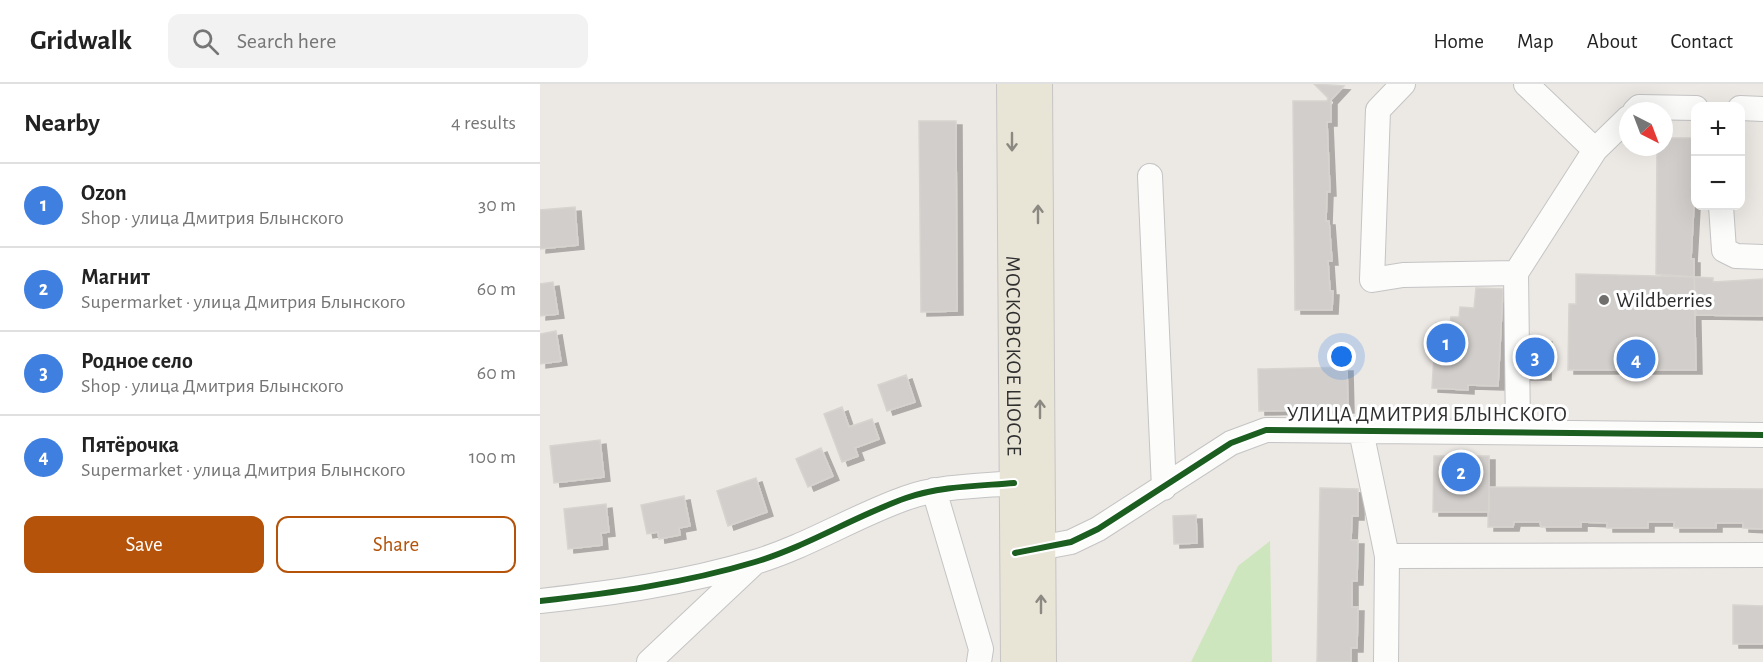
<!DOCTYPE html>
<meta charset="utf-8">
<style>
body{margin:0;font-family:"Alegreya Sans",sans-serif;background:#f2f2f2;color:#222}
.controls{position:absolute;right:18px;top:18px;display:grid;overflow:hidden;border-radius:12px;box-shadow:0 6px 24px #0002}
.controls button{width:54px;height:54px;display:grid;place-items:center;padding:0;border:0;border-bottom:2px solid #e0e0e0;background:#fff;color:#222;font:30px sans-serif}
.compass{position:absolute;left:1079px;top:18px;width:54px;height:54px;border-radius:50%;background:#fff;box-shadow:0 6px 24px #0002;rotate:138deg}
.you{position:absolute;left:802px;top:273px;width:21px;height:21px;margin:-15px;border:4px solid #fff;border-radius:50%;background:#1a73e8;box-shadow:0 0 0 9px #1a73e833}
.badge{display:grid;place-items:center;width:39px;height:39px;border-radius:50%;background:#b45309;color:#fff;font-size:20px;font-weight:700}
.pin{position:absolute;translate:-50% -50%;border:3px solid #fff;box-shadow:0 2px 6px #0006}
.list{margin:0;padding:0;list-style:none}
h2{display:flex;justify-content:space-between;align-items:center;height:78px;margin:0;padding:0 24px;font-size:26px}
h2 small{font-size:20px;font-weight:400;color:#767676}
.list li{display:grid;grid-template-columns:39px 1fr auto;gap:18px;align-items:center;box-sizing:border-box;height:84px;padding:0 24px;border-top:2px solid #e0e0e0}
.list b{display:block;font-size:22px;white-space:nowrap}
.list p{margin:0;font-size:20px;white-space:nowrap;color:#767676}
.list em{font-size:20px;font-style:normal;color:#767676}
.actions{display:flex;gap:12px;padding:18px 24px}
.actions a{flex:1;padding:14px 0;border:2px solid #b45309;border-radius:12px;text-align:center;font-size:21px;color:#b45309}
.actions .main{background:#b45309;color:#fff}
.icon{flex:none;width:33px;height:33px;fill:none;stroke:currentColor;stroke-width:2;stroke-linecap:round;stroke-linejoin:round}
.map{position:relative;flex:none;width:1223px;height:578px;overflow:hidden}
header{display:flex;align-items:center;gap:36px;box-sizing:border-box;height:84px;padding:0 30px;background:#fff;border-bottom:2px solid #e0e0e0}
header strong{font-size:28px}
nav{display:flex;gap:33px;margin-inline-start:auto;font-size:21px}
.search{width:420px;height:54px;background:#f2f2f2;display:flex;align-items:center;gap:15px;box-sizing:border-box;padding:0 21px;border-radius:12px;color:#767676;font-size:22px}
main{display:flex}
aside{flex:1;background:#fff}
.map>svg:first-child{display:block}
.green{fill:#cee6be}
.building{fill:#d1cecb;stroke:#d7d4d0;stroke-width:1.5;filter:url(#shadow)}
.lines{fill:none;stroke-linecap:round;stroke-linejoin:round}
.minor-casing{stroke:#c5c4c5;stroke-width:26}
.major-casing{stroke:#c6c5c4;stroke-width:32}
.minor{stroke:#fcfcfb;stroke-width:24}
.major{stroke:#e8e4d6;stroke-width:30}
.cycleway-casing{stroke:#fff;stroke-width:10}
.cycleway{stroke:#1b5e20;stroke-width:6}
.oneway{stroke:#8b8982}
.poi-dot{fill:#706f6e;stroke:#fff;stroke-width:2}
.labels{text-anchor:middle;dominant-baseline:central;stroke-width:6;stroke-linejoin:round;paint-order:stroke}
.poi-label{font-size:21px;fill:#2e2e2e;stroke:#fff;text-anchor:start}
.street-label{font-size:21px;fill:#2e2e2e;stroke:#fff}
</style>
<header>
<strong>Gridwalk</strong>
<div class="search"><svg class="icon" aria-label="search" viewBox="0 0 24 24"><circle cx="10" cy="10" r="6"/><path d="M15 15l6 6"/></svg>Search here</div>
<nav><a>Home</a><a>Map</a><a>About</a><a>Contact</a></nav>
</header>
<main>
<aside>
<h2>Nearby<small>4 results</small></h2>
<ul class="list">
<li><span class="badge" style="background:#3f7fe0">1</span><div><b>Ozon</b><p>Shop · улица Дмитрия Блынского</p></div><em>30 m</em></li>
<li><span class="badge" style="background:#3f7fe0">2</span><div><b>Магнит</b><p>Supermarket · улица Дмитрия Блынского</p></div><em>60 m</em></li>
<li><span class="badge" style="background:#3f7fe0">3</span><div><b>Родное село</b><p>Shop · улица Дмитрия Блынского</p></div><em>60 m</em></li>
<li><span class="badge" style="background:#3f7fe0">4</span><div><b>Пятёрочка</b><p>Supermarket · улица Дмитрия Блынского</p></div><em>100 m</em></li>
</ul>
<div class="actions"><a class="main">Save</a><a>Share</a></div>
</aside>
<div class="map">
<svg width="1223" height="578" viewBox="0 0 1223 578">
<defs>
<filter id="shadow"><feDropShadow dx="6" dy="4" stdDeviation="0" flood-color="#0004"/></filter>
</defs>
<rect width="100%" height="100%" fill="#ece8e4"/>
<!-- green -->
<path class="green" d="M730,457l2,121h-81l47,-96z"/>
<!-- building -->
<path class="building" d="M774,0l30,2 -13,14v22h-4l3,70h-3l-1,29h3l3,40h-4l2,30h3l-1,19h-37l-2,-209h34l1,-3z
M379,37h37l1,190 -36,1z
M1124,54h31l-4,49h4l-4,72h3v18l-38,-3 1,-127h7z
M35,123l3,38 -38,4v-39z
M1036,190l118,3 2,93h-128l1,-66h7z
M1154,193l19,1v4l50,-3v37l-67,-1z
M13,198l5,32 -18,2v-32z
M936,204l27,1 -5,97 -30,-1v5l-36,-2 4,-65h14l1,-6h8l1,-10 14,1z
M16,247l5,30 -21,3v-30z
M986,253l20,1 -1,38h-21z
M807,283l1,42 -89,2 -1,-42z
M366,291l9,27 -28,9 -9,-26z
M302,323l7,20 23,-8 7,20 -24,9 3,8 -16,6 -18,-48z
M60,356l4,37 -50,6 -4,-37z
M281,364l12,28 -25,11 -12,-28z
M894,372h55v56h-56z
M216,394l11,34 -39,14 -11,-35z
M949,403l274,2v40l-20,-1v-5h-27v5h-42v-6h-26v6h-41v-5l-26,-1v5h-40l-1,-5h-26l-1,5h-25z
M780,404l38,1v27h-6l-1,24h7l-1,41h-5v26h6l-1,41h-6v14h-34z
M144,412l6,30 -11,2 1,7 -21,4 -1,-7 -11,2 -6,-29z
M66,420l3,28 -8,1 1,12 -34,4 -4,-40z
M656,431l1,28 -23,1 -1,-28z
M1193,521l30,1v38h-30z"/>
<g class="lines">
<defs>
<path id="minor" d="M863,0l-25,26 -6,170 31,-5 113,-2 2,157
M986,0l69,66
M1200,24l23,1
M1095,27l4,-4 57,1
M610,92l14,312
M1181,122l3,44 12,6 27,1
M976,189l79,-123 33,-32
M821,347l26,125
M394,406l47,159 -2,13
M483,467l48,-9 27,-13 133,-86 35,-13 497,5
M0,517c73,-8 145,-18 215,-39 53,-16 100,-46 151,-64 34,-12 73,-12 108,-15
M109,578l104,-98
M846,578l1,-106 376,-1"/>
<g id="major">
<path id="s1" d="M472,0l4,578"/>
<path d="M497,0l4,578"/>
</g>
</defs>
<!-- minor casing -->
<use href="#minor" class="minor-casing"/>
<!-- major casing -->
<use href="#major" class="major-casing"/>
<!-- minor -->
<use href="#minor" class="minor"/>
<!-- major -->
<use href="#major" class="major"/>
<defs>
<path id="cycleway" d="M475,469l56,-11 27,-13 133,-86 35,-13 497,5
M0,517c73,-8 145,-18 215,-39 53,-16 100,-46 151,-64 34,-12 73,-12 108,-15"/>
</defs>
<!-- cycleway casing -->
<use href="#cycleway" class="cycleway-casing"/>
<!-- cycleway -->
<use href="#cycleway" class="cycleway"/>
</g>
<!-- one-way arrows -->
<defs><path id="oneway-shaft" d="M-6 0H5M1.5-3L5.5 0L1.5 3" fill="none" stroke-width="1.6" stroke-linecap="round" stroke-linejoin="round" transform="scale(1.5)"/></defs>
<g class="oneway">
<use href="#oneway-shaft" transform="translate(472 58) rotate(90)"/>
<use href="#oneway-shaft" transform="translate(498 130) rotate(-90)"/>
<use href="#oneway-shaft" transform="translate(500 325) rotate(-90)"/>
<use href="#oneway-shaft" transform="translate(501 520) rotate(-90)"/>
</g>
<!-- markers -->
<circle class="poi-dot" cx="1064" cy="216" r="6"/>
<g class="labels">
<!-- poi labels -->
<g class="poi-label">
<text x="1076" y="216">Wildberries</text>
</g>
<!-- street labels -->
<g class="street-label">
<text stroke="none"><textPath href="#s1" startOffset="272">МОСКОВСКОЕ ШОССЕ</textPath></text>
<text x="887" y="330">УЛИЦА ДМИТРИЯ БЛЫНСКОГО</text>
</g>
</g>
</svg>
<div class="controls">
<button>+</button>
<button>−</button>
</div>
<svg class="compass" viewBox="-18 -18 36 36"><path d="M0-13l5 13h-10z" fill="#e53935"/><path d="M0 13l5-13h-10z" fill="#767676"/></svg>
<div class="you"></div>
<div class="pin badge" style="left:906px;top:259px;background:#3f7fe0">1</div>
<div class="pin badge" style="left:921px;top:388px;background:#3f7fe0">2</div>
<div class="pin badge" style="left:995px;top:273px;background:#3f7fe0">3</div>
<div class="pin badge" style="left:1096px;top:275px;background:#3f7fe0">4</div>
</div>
</main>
